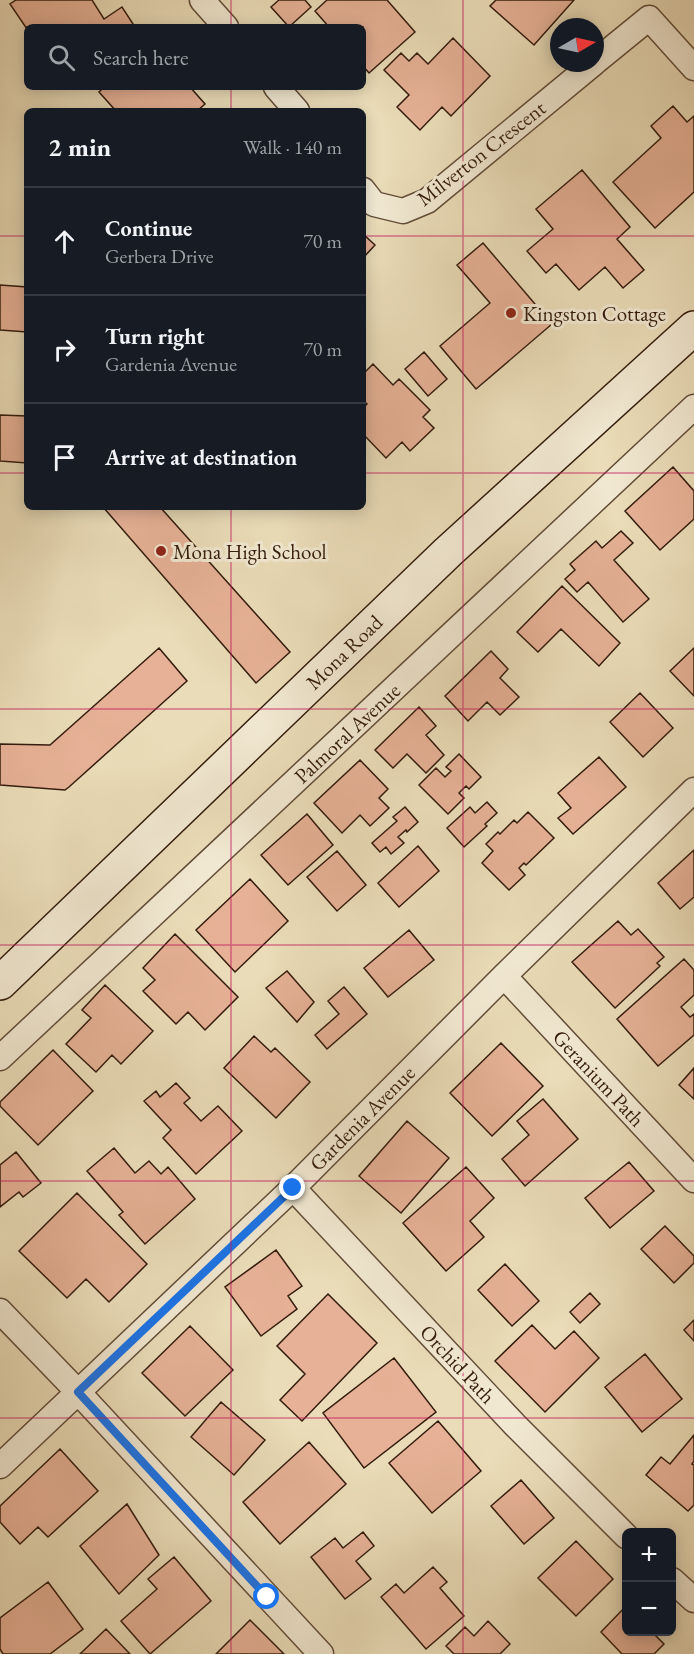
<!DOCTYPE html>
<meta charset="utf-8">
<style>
body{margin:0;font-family:"EB Garamond",serif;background:#20242c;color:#f1f3f6}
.controls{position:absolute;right:18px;bottom:18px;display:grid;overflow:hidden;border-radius:9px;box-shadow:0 3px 15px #0003}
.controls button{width:54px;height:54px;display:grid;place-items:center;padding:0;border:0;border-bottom:2px solid #363941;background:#171b24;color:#f1f3f6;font:30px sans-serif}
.compass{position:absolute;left:550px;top:18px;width:54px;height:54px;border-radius:50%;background:#171b24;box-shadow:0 3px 15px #0003;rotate:81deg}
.stop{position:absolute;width:18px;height:18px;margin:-14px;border:4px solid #1a73e8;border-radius:50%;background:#fff}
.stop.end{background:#1a73e8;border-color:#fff;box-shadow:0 2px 6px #0008}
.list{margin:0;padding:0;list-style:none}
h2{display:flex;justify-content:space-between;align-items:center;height:78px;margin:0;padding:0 24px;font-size:26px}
h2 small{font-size:20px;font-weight:400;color:#9ea1a6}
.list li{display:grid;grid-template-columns:39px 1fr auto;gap:18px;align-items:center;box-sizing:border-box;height:108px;padding:0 24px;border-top:2px solid #363941}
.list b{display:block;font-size:22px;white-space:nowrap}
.list p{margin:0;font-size:20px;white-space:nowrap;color:#9ea1a6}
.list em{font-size:20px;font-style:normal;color:#9ea1a6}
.icon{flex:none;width:33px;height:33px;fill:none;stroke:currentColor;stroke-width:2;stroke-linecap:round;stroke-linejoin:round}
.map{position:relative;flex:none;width:694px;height:1654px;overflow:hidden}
.search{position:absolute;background:#171b24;box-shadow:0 3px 15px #0003;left:24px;top:24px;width:342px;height:66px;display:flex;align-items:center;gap:15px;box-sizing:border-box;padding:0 21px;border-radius:9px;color:#9ea1a6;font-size:22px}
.panel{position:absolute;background:#171b24;box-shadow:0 3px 15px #0003;left:24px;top:108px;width:342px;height:402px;border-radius:9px}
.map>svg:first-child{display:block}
.building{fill:#e6b196;stroke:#341c0d;stroke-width:1.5}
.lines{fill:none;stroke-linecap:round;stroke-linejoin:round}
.street-casing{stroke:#624c38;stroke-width:27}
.secondary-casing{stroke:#341c0d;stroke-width:36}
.street{stroke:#f1e8d1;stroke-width:24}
.secondary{stroke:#f1e8d1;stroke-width:33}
.route{stroke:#1a73e8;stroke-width:8}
.grid{fill:none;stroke:#c2185b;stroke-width:1.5;stroke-opacity:0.55}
.poi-dot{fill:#8f2418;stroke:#f1e8d1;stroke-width:2}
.labels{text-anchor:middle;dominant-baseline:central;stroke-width:6;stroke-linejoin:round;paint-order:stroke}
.street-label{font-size:21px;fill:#341c0d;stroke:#f1e8d1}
.poi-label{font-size:21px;fill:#341c0d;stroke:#f1e8d1;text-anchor:start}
</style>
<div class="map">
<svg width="694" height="1654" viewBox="0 0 694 1654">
<rect width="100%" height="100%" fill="#eadcb8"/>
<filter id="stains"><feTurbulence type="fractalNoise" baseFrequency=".00333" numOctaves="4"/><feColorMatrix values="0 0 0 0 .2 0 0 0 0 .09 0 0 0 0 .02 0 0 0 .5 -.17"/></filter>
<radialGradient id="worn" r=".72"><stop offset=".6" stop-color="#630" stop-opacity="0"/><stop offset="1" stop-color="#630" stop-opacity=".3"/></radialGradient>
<!-- building -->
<path class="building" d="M16,0h76l12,19 18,-12 13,20h-108v2l-17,-25z
M279,0h26l6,7 -22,20 -18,-20z
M327,0h60l28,32 -46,41 -6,-7v-39h-34l-14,-16z
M496,0h78l-40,45 -44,-39z
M453,38l37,38 -39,40 -9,-9 -22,23 -23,-23 12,-12 -25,-25 17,-17 8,8 8,-8 11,11z
M104,87h86l15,17 -8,7h-81l-17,-19z
M673,106l14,16 7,-6v76l-39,36 -42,-46 48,-44 -10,-12z
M582,170l48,57 -13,12 27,31 -21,18 -18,-21 -26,23 -23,-26 -10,9 -19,-22 26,-22 -17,-20z
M363,234l12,11 -12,13z
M483,243l69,81 -76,65 -36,-43 50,-43 -33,-38z
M0,285l27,2v45l-27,-2z
M424,352l23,27 -19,17 -23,-27z
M373,364l20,21 6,-6 31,31 -7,7 11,11 -24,23 -8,-9 -16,16 -23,-24v-26l4,-4 -4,-4v-26z
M0,415l27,1v47l-27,-2z
M673,467l21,24v28l-34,31 -35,-39z
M103,507h57l130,145 -34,31z
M621,531l12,12 -19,17 35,39 -26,23 -35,-40 -11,10 -12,-13 10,-9 -5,-6 26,-23 6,7z
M562,586l58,57 -21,23 -38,-37 -23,23 -21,-20z
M159,648l28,33 -118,106 -4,3 -65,-5v-41l50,1z
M694,648v48l-24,-25z
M491,651l17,18 -8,9 19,19 -19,18 -13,-13 -19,19 -23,-25z
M640,693l33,35 -30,29 -33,-35z
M419,707l17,19 -10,9 18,20 -18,18 -19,-19 -14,14 -18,-18z
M459,754l22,23 -12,12 -3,-3 -7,7 5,5 -16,16 -29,-29 17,-17 9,9 6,-6 -5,-4z
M599,757l27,30 -53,47 -15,-16 13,-10 -13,-15z
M360,760l28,29 -9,9 10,10 -19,18 -10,-11 -18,18 -28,-30z
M487,802l10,11 -12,11 2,2 -23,21 -17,-19 23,-21 5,6z
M405,807l13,15 -11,10 -1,-2 -8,7 6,6 -13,11 -5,-7 -6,5 -8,-9 25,-22 -4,-4z
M528,812l26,26 -28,27 -2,-2 -5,5 6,7 -16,15 -27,-27 11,-12 -7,-7 12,-12 2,2 14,-14 3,3z
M307,814l26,31 -45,40 -27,-30z
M418,846l21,25 -40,36 -21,-24z
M694,850v47l-14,12 -22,-26z
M337,851l29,34 -29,26 -30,-34z
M250,879l38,42 -53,51 -39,-42z
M618,921l13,14 7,-6 26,28 -7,6 3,3 -45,42 -43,-46z
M409,930l25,30 -46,37 -24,-29z
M175,934l63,63 -33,33 -17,-18 -12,12 -33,-33 12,-11 -12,-12z
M684,959l10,11v25l-13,12 9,10 4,-3v21l-36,31 -41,-47z
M287,971l27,31 -17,20 -31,-34z
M105,985l48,46 -32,33 -9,-9 -16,17 -30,-28 25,-26 -9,-8z
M344,987l23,27 -40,35 -12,-14 24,-21 -11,-13z
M254,1036l17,16 4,-4 35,34 -34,36 -52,-50z
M501,1043l42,43 -51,50 -42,-43z
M53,1050l40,41 -55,54 -38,-39v-4z
M694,1068v31l-15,-14z
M176,1083l14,15 -6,5 17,18 17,-15 24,25 -46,43 -33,-36 8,-8 -27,-29 12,-10 4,6z
M543,1099l35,40 -53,47 -23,-27 27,-24 -12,-14z
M407,1121l42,37 -48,55 -42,-37z
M114,1148l21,25 14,-12 12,13 7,-7 27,32 -50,45 -26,-29 4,-3 -36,-41z
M16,1152l25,31 -18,14 -4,-5 -19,15v-42z
M629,1162l25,29 -44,37 -25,-30z
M466,1167l28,31 -24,23 14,16 -38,34 -43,-48z
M77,1193l70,71 -38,38 -23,-23 -19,19 -48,-47z
M665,1226l29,30v7l-20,20 -33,-34z
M276,1250l26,36 -14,10 9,13 -36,27 -36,-49z
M505,1264l34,37 -27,25 -34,-36z
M590,1293l10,11 -20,19 -10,-11z
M328,1294l49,49 -75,78 -22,-21 25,-26 -28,-28z
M694,1320v21l-10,-11z
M532,1325l23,24 19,-18 25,27 -54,54 -50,-51z
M190,1326l43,44 -48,46 -43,-43z
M645,1354l37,45 -40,33 -37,-45z
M394,1358l42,54 -72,56 -41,-55z
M221,1402l44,38 -31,35 -43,-38z
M438,1421l43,50 -49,42 -43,-50z
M694,1435v26l-2,3 2,1v40l-6,6 -42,-36 15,-18 9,7z
M309,1442l37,42 -66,60 -37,-42z
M60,1449l38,42 -50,46 -10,-10 -18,17 -20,-22v-16z
M521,1480l33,38 -30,26 -33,-38z
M127,1504l32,51 -40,39 -39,-48z
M363,1532l11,14 -18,15 15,18 -26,20 -34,-42 24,-19 8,10z
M576,1541l37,38 -37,37 -38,-38z
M174,1557l37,44 -61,53 -29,-33 36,-32 -9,-10z
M433,1567l14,15 -7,6 24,28 -38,33 -45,-52 15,-13 8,9z
M48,1582l35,47 -33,25h-47l-3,-5v-31z
M626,1606v26h26l12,12 -10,10h-32l-21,-22z
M250,1620l34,34h-68z
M488,1621l22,23 -10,10h-46l-8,-8 19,-19 9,9z
M106,1629l24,25h-50z"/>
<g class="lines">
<defs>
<path id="street" d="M202,0l24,27
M649,18l45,50
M595,62l54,-44
M276,87l21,24
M363,190l11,14 29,7 24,-10 167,-138
M504,976l190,204
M0,1058l694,-651
M293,1188l222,237 111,111
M0,1311l78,81 243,262
M0,1466l293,-278 211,-212 190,-186
M672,1580l22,20"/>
<path id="secondary" d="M0,983l448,-431 246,-224"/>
</defs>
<!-- street casing -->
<use href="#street" class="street-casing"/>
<!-- secondary casing -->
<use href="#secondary" class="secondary-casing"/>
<!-- street -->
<use href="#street" class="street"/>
<!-- secondary -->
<use href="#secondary" class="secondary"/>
</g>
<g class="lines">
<!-- route -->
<path class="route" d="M267,1597l-189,-205 215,-204"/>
</g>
<!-- grid -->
<path class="grid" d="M231,0v27M463,0v1654M231,87v24M0,236h27M363,236h331M0,473h27M363,473h331M231,507v1147M0,709h694M0,945h694M0,1181h694M0,1418h694"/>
<!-- markers -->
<g class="poi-dot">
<circle cx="511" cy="313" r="6"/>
<circle cx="161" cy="551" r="6"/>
</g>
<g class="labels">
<!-- street labels -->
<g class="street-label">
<text transform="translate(481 153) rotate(-38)">Milverton Crescent</text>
<text transform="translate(344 652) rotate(-44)">Mona Road</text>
<text transform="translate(347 733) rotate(-43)">Palmoral Avenue</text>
<text transform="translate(599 1078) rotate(47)">Geranium Path</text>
<text transform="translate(362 1118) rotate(-45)">Gardenia Avenue</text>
<text transform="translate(458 1364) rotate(47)">Orchid Path</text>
</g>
<!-- poi labels -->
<g class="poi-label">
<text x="523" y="313">Kingston Cottage</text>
<text x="173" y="551">Mona High School</text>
</g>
</g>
<rect width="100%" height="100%" filter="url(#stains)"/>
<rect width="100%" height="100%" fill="url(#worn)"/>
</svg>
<div class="controls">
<button>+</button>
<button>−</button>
</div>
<svg class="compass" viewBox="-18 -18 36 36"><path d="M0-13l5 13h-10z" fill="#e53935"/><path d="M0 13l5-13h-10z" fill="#9ea1a6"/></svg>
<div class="stop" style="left:267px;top:1597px"></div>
<div class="stop end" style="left:293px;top:1188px"></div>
<div class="search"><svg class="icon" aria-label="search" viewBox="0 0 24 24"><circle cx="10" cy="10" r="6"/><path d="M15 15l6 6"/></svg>Search here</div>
<section class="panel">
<h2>2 min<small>Walk · 140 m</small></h2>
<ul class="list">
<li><svg class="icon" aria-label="ahead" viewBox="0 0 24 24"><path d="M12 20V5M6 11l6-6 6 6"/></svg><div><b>Continue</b><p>Gerbera Drive</p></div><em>70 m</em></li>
<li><svg class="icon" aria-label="right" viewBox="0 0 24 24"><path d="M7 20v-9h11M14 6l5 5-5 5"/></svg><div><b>Turn right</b><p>Gardenia Avenue</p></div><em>70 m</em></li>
<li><svg class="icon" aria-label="arrive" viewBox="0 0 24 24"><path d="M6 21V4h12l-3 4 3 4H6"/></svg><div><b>Arrive at destination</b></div></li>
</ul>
</section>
</div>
